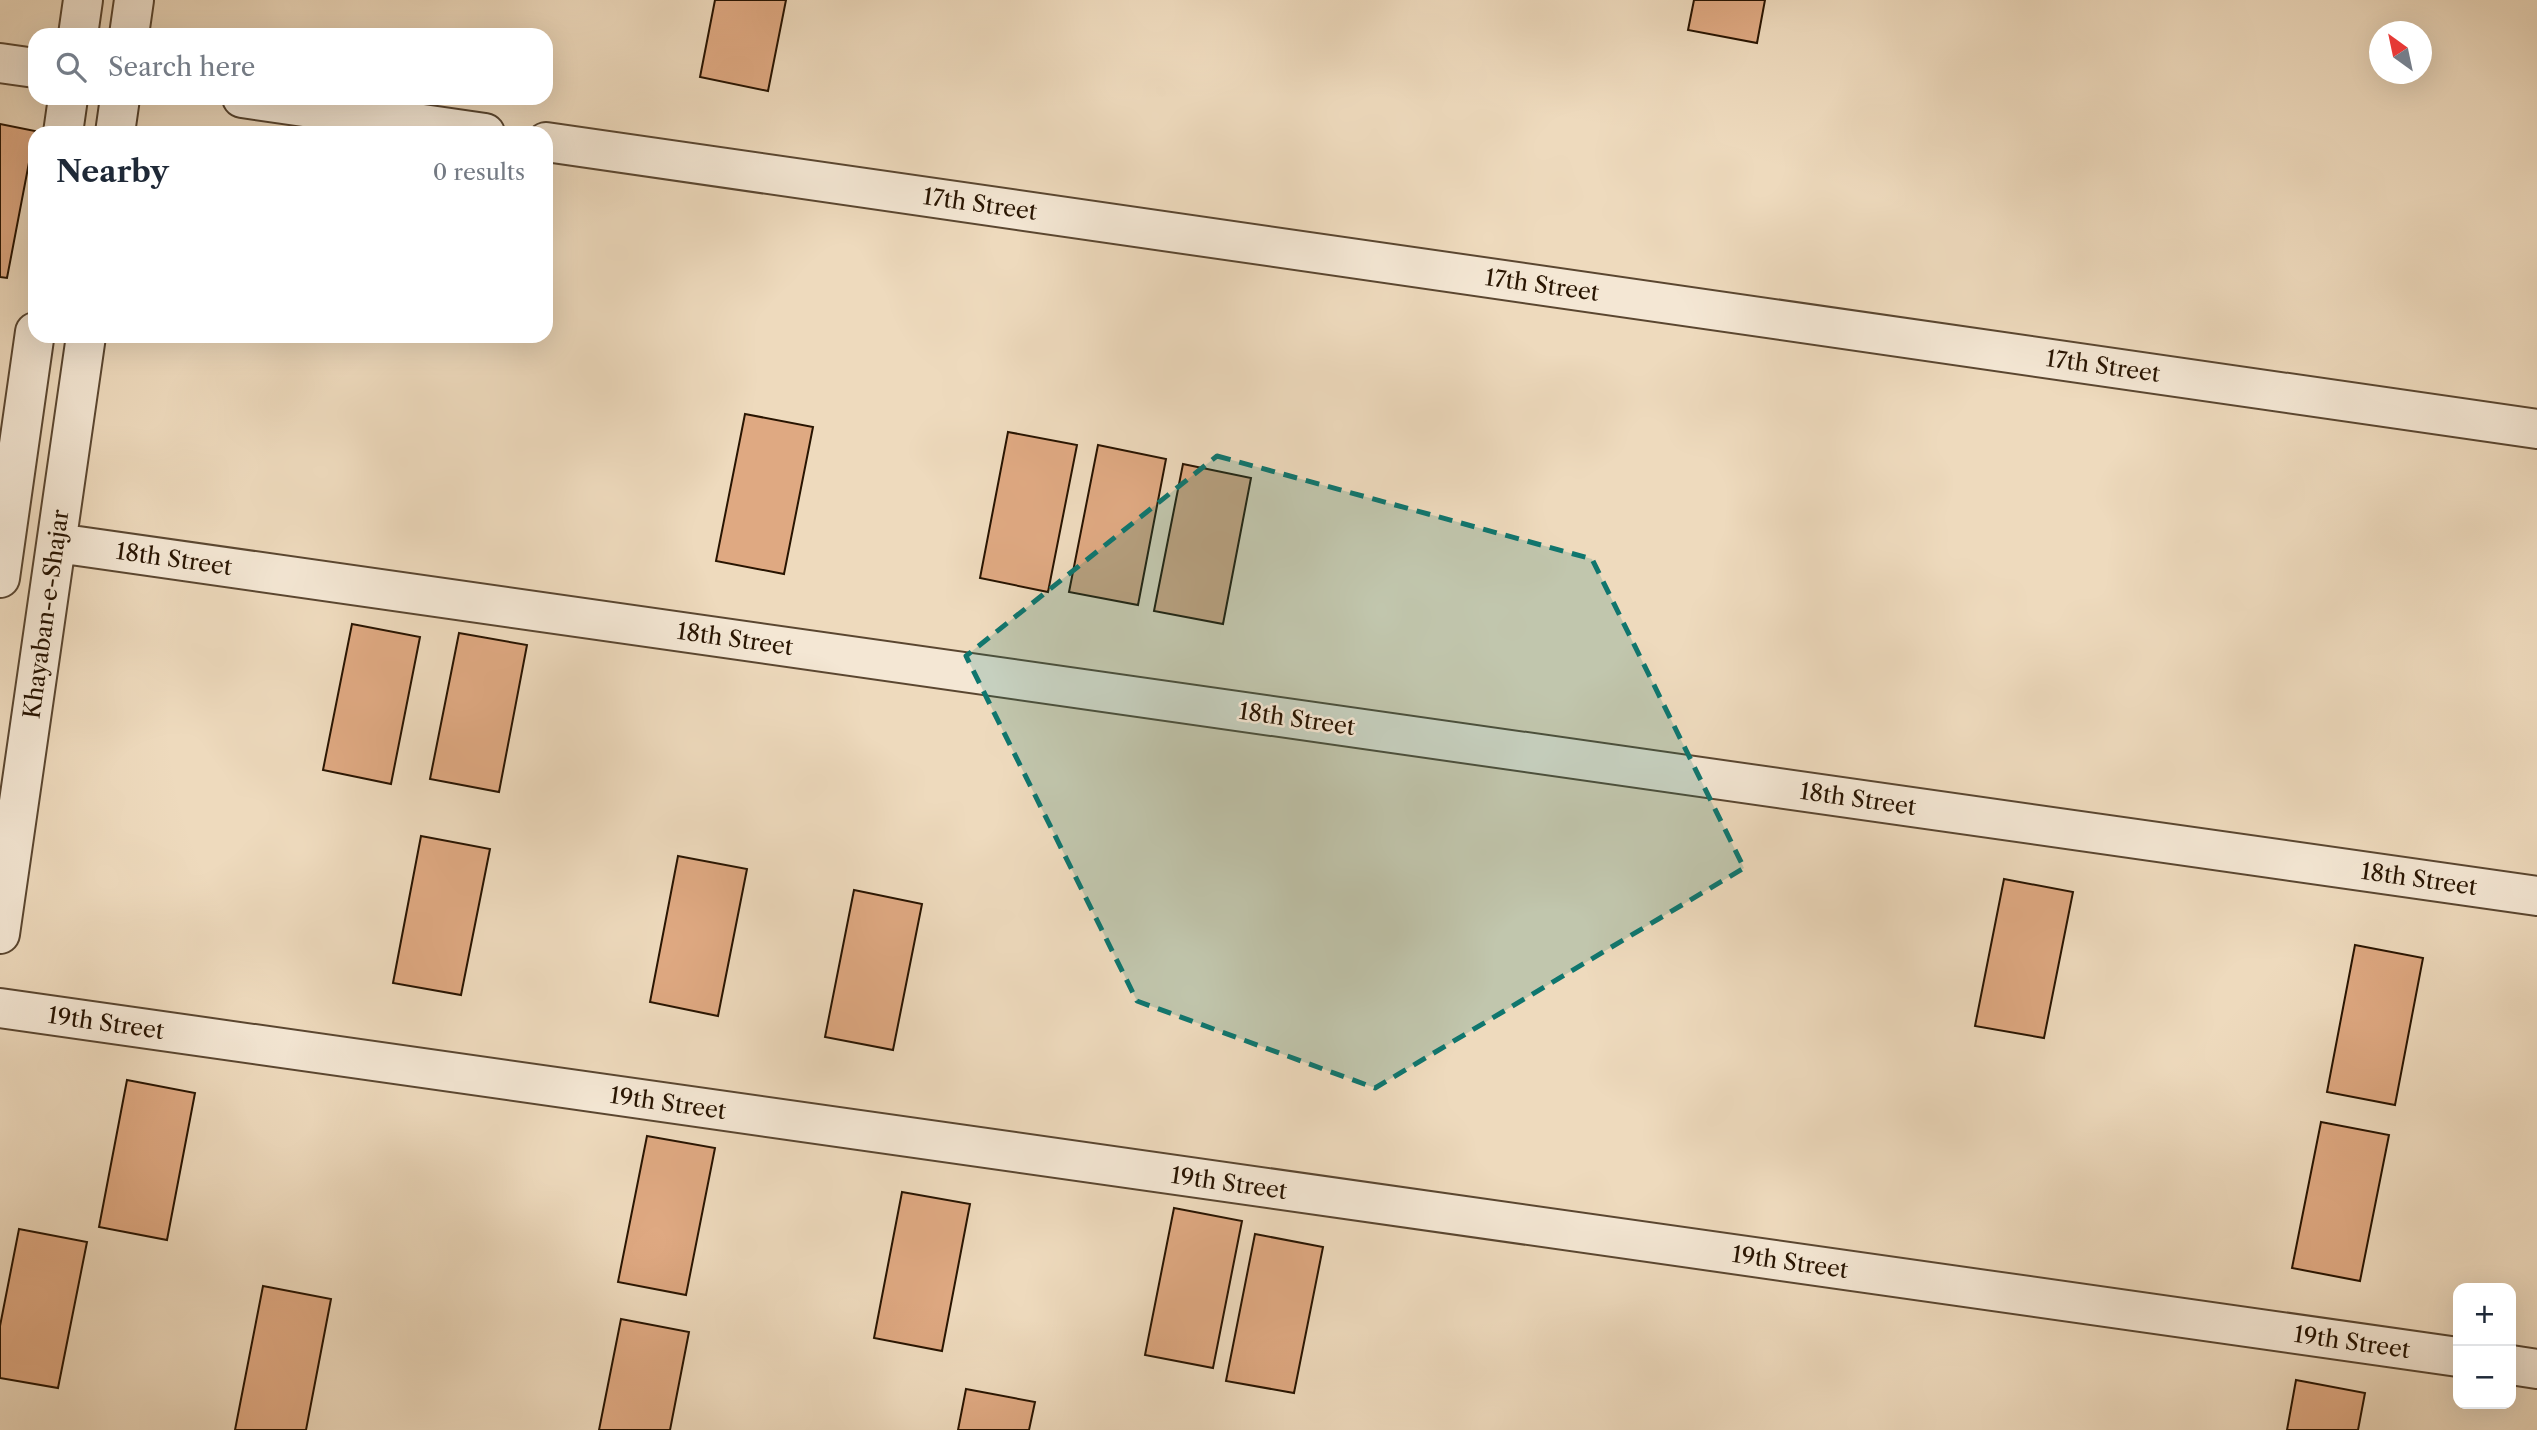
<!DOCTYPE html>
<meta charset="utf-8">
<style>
body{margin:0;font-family:"Libre Caslon Text",serif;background:#f6f6f7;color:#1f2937}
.controls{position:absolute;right:21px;bottom:21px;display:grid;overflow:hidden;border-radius:14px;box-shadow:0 7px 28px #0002}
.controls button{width:63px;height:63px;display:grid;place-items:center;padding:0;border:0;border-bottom:2px solid #e0e1e3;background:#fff;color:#1f2937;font:35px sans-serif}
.compass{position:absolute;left:2369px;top:21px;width:63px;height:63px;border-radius:50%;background:#fff;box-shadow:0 7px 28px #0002;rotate:327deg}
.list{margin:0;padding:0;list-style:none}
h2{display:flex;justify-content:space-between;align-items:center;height:91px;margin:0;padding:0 28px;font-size:30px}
h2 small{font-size:23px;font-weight:400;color:#747a83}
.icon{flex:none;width:38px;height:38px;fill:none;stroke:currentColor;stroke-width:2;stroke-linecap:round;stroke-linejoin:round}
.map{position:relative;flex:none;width:2537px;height:1430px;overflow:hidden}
.search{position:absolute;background:#fff;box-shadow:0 7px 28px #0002;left:28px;top:28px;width:525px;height:77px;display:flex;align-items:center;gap:18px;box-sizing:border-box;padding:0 24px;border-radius:21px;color:#747a83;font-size:26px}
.panel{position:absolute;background:#fff;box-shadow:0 7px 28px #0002;left:28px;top:126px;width:525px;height:217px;border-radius:21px}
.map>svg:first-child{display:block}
.building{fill:#dfa982;stroke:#281401;stroke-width:2}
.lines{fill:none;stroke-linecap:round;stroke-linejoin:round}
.minor-casing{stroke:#5a4630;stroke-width:42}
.minor{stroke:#f4e7d4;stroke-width:38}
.marked{fill:#0f766e;fill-opacity:0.2;stroke:#0f766e;stroke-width:5;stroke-dasharray:14 9;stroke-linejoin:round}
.labels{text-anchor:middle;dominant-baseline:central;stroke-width:5;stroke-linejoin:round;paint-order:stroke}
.street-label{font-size:23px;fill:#281401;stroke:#f4e7d4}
</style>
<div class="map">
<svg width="2537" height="1430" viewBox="0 0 2537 1430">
<rect width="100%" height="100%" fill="#eedabd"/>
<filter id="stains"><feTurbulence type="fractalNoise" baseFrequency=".00286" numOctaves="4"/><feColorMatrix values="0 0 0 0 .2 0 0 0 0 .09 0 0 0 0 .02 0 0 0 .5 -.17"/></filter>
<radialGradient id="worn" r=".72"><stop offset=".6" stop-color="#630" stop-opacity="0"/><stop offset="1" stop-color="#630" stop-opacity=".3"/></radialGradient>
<!-- building -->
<path class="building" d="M715,0h71l-18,91 -68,-14z
M1694,0h71l-8,43 -69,-13z
M0,124l35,7 -28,147 -7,-1z
M745,414l68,13 -29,147 -68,-13z
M1008,432l69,13 -29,147 -68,-14z
M1098,445l68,14 -28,146 -69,-13z
M1183,464l68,14 -28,146 -69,-13z
M352,624l68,13 -29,147 -68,-14z
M459,633l68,12 -28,147 -69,-13z
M421,836l69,13 -29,146 -68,-12z
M678,856l69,13 -29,147 -68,-14z
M2004,879l69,13 -29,146 -69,-12z
M854,890l68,14 -29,146 -68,-13z
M2355,945l68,13 -28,147 -68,-13z
M127,1080l68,13 -28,147 -68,-13z
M2321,1122l68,13 -29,146 -68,-13z
M647,1136l68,12 -29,147 -68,-13z
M902,1192l68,12 -28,147 -68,-13z
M1174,1208l68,13 -29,147 -68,-13z
M19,1229l68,13 -29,146 -58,-10v-52z
M1255,1234l68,13 -29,146 -68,-12z
M263,1286l68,13 -25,131h-71z
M621,1319l68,13 -19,98h-71z
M2296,1380l69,13 -7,37h-71z
M966,1389l69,13 -6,28h-71z"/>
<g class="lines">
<defs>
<path id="minor" d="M78,35l5,-35
M129,35l5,-35
M0,63l35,5
M242,98l243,35
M63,133l5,-35
M115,133l5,-35
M546,142l1991,287
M57,543l2480,353
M0,578l35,-246
M0,934l86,-598
M0,1008l2458,349
M2511,1365l26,4"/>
</defs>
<!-- minor casing -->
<use href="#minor" class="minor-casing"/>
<!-- minor -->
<use href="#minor" class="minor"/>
</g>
<!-- marked area -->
<path class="marked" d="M1217,456l375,103 152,309 -369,220 -238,-87 -171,-345z"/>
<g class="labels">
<!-- street labels -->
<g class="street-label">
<text transform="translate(980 204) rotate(8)">17th Street</text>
<text transform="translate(1542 285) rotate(8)">17th Street</text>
<text transform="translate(2103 366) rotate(8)">17th Street</text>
<text transform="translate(174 559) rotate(8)">18th Street</text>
<text transform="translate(46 614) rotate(-82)">Khayaban-e-Shajar</text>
<text transform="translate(735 639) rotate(8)">18th Street</text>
<text transform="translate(1297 719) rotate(8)">18th Street</text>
<text transform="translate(1858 799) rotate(8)">18th Street</text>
<text transform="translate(2419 879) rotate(8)">18th Street</text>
<text transform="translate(106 1023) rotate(8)">19th Street</text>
<text transform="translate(668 1103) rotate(8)">19th Street</text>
<text transform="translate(1229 1183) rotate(8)">19th Street</text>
<text transform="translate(1790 1262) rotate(8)">19th Street</text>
<text transform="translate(2352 1342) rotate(8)">19th Street</text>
</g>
</g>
<rect width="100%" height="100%" filter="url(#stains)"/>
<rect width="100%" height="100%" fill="url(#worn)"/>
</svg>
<div class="controls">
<button>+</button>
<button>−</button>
</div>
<svg class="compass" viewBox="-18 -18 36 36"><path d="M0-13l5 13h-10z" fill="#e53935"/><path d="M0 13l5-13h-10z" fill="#747a83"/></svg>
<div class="search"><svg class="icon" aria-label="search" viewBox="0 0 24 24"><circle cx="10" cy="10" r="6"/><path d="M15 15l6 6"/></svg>Search here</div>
<section class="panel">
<h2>Nearby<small>0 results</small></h2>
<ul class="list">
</ul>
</section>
</div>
